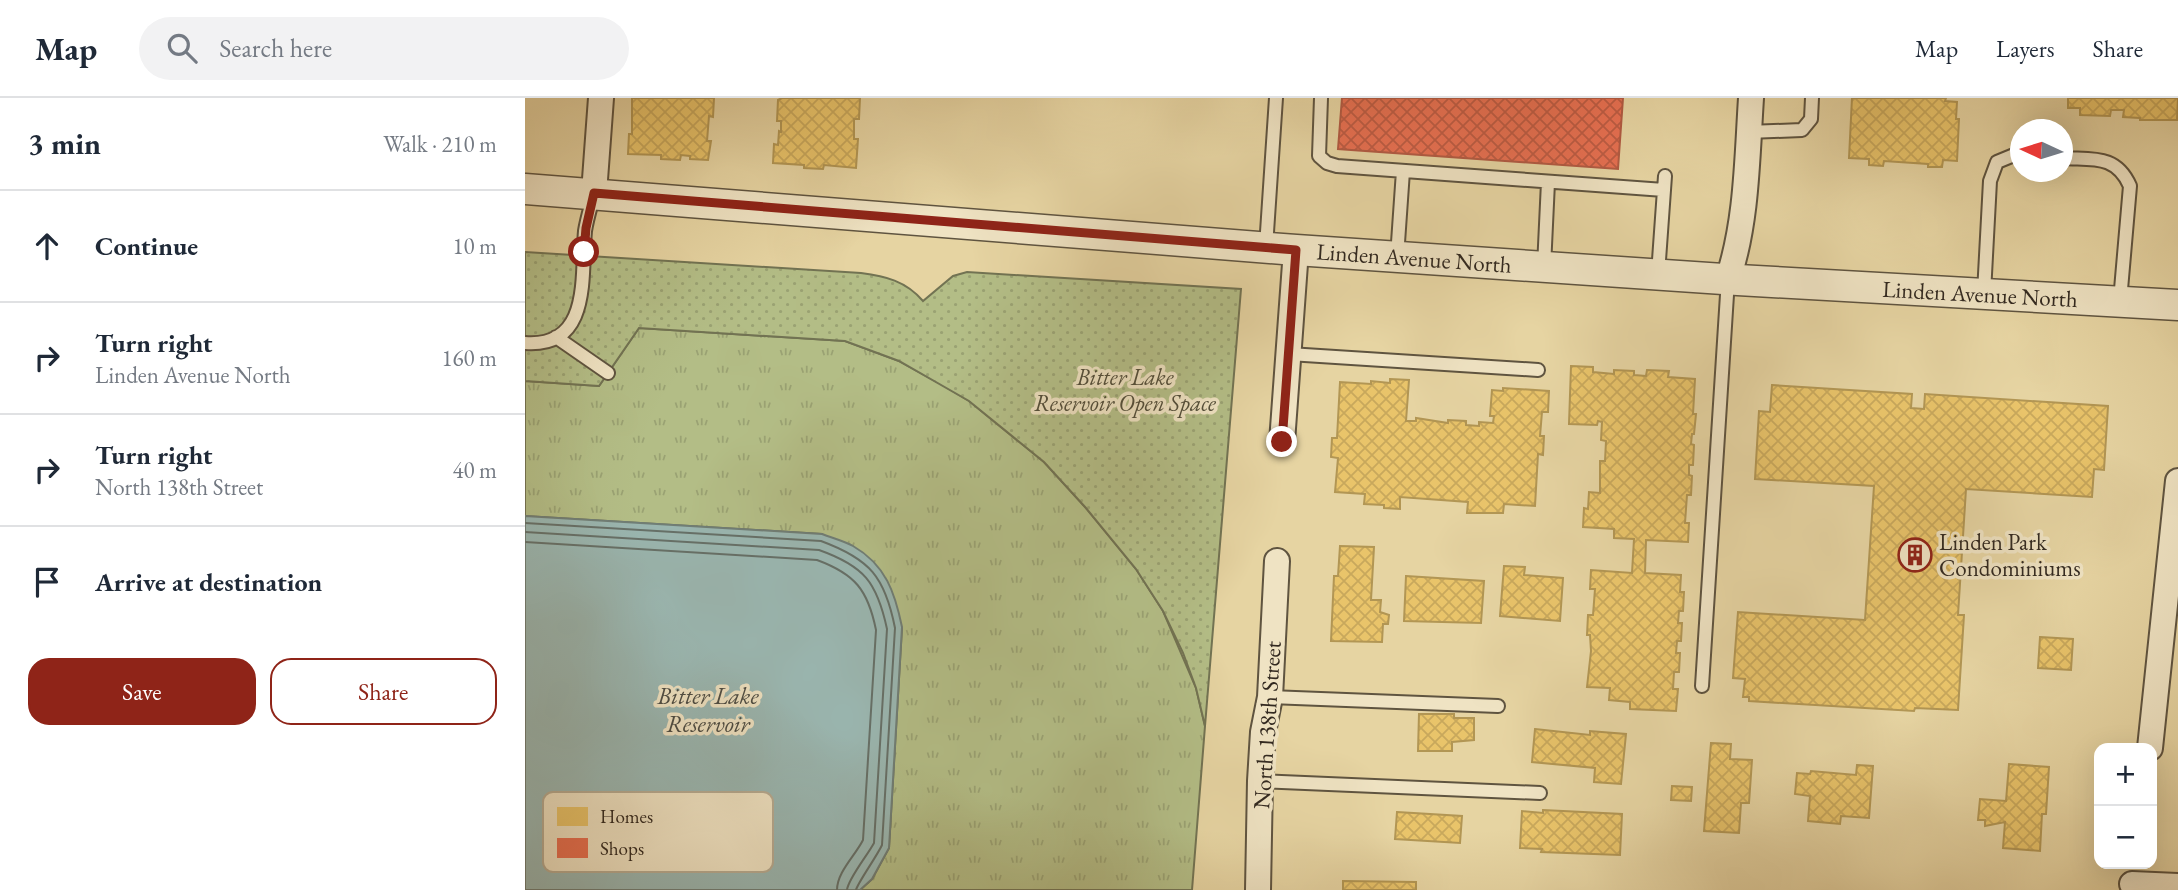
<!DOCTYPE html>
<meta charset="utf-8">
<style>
body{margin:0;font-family:"EB Garamond",serif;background:#f2f2f3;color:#1f2937}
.controls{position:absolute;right:21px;bottom:21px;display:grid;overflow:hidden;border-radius:14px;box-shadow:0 7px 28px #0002}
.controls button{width:63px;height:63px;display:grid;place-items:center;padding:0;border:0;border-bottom:2px solid #e0e1e3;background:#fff;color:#1f2937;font:35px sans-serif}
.compass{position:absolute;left:1485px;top:21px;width:63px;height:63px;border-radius:50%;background:#fff;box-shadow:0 7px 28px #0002;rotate:274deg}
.stop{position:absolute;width:21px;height:21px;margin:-16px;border:5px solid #8f2418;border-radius:50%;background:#fff}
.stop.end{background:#8f2418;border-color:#fff;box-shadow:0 2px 7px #0008}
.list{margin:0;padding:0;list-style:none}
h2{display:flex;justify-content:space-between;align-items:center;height:91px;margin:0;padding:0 28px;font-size:30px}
h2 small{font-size:23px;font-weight:400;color:#747a83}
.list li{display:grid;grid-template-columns:46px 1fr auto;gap:21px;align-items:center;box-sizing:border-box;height:112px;padding:0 28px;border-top:2px solid #e0e1e3}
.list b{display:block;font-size:26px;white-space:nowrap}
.list p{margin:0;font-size:23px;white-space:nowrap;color:#747a83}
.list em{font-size:23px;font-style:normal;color:#747a83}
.actions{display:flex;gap:14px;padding:21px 28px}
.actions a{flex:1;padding:16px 0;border:2px solid #8f2418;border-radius:21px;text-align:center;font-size:24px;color:#8f2418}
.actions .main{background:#8f2418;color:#fff}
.icon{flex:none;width:38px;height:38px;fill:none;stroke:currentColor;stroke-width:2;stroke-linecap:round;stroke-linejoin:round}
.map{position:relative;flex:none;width:1653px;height:792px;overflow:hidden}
header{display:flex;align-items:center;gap:42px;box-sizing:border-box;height:98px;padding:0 35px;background:#fff;border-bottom:2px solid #e0e1e3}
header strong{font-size:33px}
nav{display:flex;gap:38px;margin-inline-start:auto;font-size:24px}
.search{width:490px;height:63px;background:#f2f2f3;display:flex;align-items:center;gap:18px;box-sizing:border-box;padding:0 24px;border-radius:38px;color:#747a83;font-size:26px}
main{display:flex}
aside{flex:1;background:#fff}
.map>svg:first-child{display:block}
.grass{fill:url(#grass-tufts);stroke:#727353;stroke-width:2}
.park{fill:url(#park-dots);stroke:#727353;stroke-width:2}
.water{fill:#9ab6b0;stroke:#707e76;stroke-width:2}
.homes{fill:url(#homes-cross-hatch);stroke:#b29654;stroke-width:2}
.shops{fill:url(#shops-cross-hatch);stroke:#b15a42;stroke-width:2}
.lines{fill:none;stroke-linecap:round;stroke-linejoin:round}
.shore{stroke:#667068;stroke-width:2}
.service-casing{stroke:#5f5440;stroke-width:16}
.minor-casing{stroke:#5f5440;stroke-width:28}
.tertiary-casing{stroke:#5f5440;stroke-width:33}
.service{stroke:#efe3c3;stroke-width:12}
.minor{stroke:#efe3c3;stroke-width:24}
.tertiary{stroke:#efe3c3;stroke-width:30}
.route{stroke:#8f2418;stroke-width:9}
.labels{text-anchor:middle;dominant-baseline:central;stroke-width:7;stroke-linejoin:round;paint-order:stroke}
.street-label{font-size:23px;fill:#322920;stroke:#efe3c3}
.park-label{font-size:23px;font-style:italic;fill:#524e3a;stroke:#efe3c3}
.poi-label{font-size:23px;fill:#322920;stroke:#efe3c3;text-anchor:start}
.water-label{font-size:24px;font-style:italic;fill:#4c4c44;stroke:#efe3c3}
.key{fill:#efe3c3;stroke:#b6ab92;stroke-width:2}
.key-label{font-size:19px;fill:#322920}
</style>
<header>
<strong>Map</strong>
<div class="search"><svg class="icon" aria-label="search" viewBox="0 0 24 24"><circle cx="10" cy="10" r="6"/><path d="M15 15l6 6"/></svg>Search here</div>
<nav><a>Map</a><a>Layers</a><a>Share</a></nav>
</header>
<main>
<aside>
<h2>3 min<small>Walk · 210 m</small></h2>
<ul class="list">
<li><svg class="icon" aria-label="ahead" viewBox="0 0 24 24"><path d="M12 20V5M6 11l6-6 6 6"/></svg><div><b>Continue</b></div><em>10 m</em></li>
<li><svg class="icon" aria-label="right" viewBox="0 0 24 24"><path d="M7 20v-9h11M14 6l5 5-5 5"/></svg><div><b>Turn right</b><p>Linden Avenue North</p></div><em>160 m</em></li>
<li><svg class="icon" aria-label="right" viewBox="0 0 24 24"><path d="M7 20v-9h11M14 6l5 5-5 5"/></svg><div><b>Turn right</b><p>North 138th Street</p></div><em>40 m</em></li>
<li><svg class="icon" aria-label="arrive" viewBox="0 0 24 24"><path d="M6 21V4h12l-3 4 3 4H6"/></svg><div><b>Arrive at destination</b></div></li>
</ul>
<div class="actions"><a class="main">Save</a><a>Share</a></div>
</aside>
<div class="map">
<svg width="1653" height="792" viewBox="0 0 1653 792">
<defs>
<pattern id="grass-tufts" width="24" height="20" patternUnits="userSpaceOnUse" patternTransform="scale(1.75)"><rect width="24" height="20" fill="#b3bd86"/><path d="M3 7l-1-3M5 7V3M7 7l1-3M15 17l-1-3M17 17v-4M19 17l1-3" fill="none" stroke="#9aa273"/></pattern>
<pattern id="park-dots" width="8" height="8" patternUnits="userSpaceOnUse" patternTransform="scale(1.75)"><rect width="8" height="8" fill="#b3bd86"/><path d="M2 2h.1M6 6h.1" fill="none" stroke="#9aa273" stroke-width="1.8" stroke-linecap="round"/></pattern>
<pattern id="homes-cross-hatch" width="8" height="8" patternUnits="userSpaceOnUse" patternTransform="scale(1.75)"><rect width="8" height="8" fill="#e9c46a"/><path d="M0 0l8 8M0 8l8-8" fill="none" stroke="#c8a85c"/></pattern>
<pattern id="shops-cross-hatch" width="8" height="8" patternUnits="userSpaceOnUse" patternTransform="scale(1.75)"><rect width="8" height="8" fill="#e76f51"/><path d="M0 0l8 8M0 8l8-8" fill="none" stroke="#bc5b43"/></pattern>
</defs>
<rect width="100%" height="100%" fill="#e6d4a2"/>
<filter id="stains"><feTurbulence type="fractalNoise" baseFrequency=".00286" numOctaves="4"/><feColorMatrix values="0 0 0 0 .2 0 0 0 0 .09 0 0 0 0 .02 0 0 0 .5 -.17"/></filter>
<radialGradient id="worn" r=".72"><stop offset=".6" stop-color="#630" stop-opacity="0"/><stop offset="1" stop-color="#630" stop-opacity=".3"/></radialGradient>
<!-- grass -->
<path class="grass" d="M114,230l206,13 54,20 40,22 30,18 75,61 42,46 50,61 27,42 33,77 9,38 -13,164h-332l12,-11 17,-31 13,-220 -80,-94 -297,-18v-135l74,5z"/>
<!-- park -->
<path class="park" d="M0,154l336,21c24,3 45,8 62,28l30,-25 14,-4 274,17 -36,437 -9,-38 -13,-35 -20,-42 -27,-42 -50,-61 -42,-46 -75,-61 -70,-40 -54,-20 -206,-13 -40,58 -74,-5z"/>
<!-- water -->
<path class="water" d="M0,418l297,18c10,4 22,7 31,12 33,19 42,47 49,81l-13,221 -17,31 -12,11h-335z"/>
<!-- homes -->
<path class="homes" d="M107,0h82l-1,19 -4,-1 -2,25h4l-3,19 -18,-1v-3l-9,-1 -1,5 -19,-1v-4l-33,-1 1,-20h3z
M257,0h78l-1,21h-5v20h4l-2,29 -32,-3 -1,4 -19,-1v-3l-31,-2 1,-19 4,1 1,-14 2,1v-11h-4l1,-21z
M1327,0h94l-1,3 12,1 -1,17h3l-2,42 -14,-1 -1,7h-14v-3l-44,-3 -1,5 -14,-1v-6l-20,-1z
M1543,0h110l-1,22h-37v-2l-17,-1 1,-7h-13l-1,6 -30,-1v-7h-12z
M1046,268l22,1v5l21,2v-4l20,1v4l12,1 1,-6 22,1 -1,6 27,2 -2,35h3l-2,20h-2l-1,10 3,1 -1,20h-4v10l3,1 -1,19h-4l-2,28h4l-1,19 -42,-2 -1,33 36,2 -1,17h4l-1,19h-4l-1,12h4l-1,18h-4l-1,12h4l-1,19h-5l-1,17h5l-2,22 -46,-2v-7l-21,-2 1,-12 -23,-1 4,-36 -1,-16h-3l1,-20h5l2,-26h-5l1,-19 41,3 2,-34 -20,-1v-9l-31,-2 1,-19 4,1 1,-17 11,1v-32h5l1,-20 -5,-1 1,-18 -4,-1 -1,4 -28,-1z
M865,281l19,1 -3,41h10v-3l32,5v-3l18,1v4l13,1v-4l14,1 1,-7h-4l2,-26 11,1v-3l46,3 -1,21h-6l-2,24h4l-1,19 -5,-1 -3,52 -31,-2 -1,9h-36l1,-11 -68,-5v12l-16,-1v-3l-20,-1 1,-10 -30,-2 3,-34 -7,-1 1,-19h5l3,-56 31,2v-3l19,2z
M1247,287l140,9 -1,14 13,1 1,-15 183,12 -4,64 -10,-1 -2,28 -126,-8 -8,126h6l-6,95 -43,-2 -1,3 -165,-10v-4h-6l2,-18 -12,-1 5,-66 127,8 9,-134 -119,-7 4,-68 11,1z
M815,448l34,1 -3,53h10l-1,12 9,3 -1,9h-5l-1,18 -51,-1 3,-65h4z
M979,468l21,1 -1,8 39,3 -3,43 -60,-5z
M881,478l78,5 -3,42 -77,-2z
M1515,539l33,2 -2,31 -33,-2z
M894,616h35v4h20v22l-22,2v9h-34z
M1010,631l55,6v-4l36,3 -5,50 -27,-2 1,-14 -63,-6z
M1186,645l20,1 -1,15 22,1 -3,43h-8l-2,30 -35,-2z
M1484,666l40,3 -3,47h-4l-2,37 -37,-3 2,-26 -20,4v-6h-7l2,-21 26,2z
M1332,667l16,1 -4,52 -28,-2 -1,8 -32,-3 2,-25 -15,-2 2,-21 13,1 1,-3 45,4z
M1147,688l20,1 -1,14 -20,-1z
M1018,712l79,4 -2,41 -79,-3 1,-3 -22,-1 2,-37 21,2z
M872,714l65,4 -2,27 -65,-4z
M818,783l73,1v8h-73z"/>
<!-- shops -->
<path class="shops" d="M817,0h281l-5,71 -280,-20z"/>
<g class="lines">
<!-- shore -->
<path class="shore" d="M0,425l296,18c49,18 64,36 74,87l-13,217c-5,11 -25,39 -26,45
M0,434l294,18c45,16 58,32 68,79l-13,214c-7,13 -26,36 -27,47
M0,444l292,18c38,14 51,30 59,70l-13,210c-8,16 -26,32 -26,50"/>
<defs>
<path id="service" d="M796,0l-2,58 8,7 10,3 327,24
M1223,34l54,-2 9,-11 1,-21
M1538,60c29,2 53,-4 67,28l-10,115
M741,149l10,-149
M872,159l6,-86
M1019,169l4,-85
M1133,176l7,-98
M1459,195l6,-112 7,-19 17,-7 7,1
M31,239l52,36
M0,245c67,5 56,-68 60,-112 2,-13 6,-25 9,-37
M764,256l249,16
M1177,588l26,-407
M745,599l228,9
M735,683l280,12"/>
<path id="minor" d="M69,95l7,-95
M1203,181c19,-58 19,-120 23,-181
M757,344l14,-192
M1625,650l28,-267
M1607,786l46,2
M733,792l2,-109 3,-49 7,-35 7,-136"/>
<path id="tertiary" d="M0,91l771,61 442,30 440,25"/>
</defs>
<!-- service casing -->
<use href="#service" class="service-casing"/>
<!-- minor casing -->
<use href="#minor" class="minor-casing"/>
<!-- tertiary casing -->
<use href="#tertiary" class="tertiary-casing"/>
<!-- service -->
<use href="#service" class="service"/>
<!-- minor -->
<use href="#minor" class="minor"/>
<!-- tertiary -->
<use href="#tertiary" class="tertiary"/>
</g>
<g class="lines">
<!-- route -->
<path class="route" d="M59,154l2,-24 8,-35 702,57 -14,192"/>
</g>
<!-- icons -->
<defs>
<symbol id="building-ring" viewBox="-11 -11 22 22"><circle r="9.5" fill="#efe3c3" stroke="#8f2418" stroke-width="1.5"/><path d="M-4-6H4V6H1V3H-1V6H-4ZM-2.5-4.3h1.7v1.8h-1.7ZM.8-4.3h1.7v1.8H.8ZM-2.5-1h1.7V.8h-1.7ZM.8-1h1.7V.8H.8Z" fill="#8f2418"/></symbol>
</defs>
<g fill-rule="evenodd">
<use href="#building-ring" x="1371" y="438" width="38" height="38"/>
</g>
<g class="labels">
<!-- street labels -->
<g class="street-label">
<text transform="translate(889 160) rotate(4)">Linden Avenue North</text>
<text transform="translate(1455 196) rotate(3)">Linden Avenue North</text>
<text transform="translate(742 627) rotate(-86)">North 138th Street</text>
</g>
<!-- park labels -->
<g class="park-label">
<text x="600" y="279">Bitter Lake<tspan x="600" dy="26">Reservoir Open Space</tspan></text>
</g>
<!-- poi labels -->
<g class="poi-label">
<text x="1414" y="444">Linden Park<tspan x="1414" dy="26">Condominiums</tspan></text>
</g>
<!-- water labels -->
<g class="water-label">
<text x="183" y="597">Bitter Lake<tspan x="183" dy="28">Reservoir</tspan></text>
</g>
</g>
<!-- legend -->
<rect x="18" y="694" width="230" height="80" rx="10" class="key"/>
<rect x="32" y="709" width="31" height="19" fill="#e9c46a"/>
<rect x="32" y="740" width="31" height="20" fill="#e76f51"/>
<g class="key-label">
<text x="75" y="725">Homes</text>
<text x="75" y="757">Shops</text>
</g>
<rect width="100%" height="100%" filter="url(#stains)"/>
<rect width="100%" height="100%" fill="url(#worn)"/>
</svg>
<div class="controls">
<button>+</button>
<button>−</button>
</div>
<svg class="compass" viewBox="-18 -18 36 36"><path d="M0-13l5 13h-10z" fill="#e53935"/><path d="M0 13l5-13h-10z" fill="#747a83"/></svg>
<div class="stop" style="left:59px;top:154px"></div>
<div class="stop end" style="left:757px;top:344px"></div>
</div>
</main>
